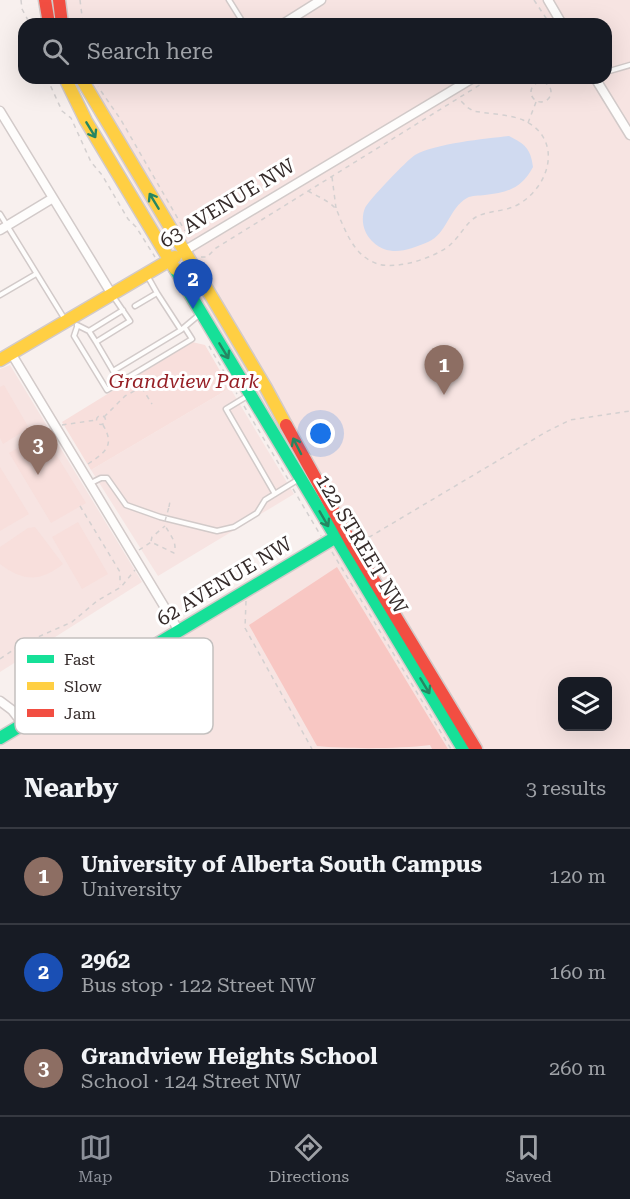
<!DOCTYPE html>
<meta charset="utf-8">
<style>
body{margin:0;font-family:"Roboto Serif",serif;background:#20242c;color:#f1f3f6}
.controls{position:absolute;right:18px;bottom:18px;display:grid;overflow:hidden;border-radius:12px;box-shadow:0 6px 24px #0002}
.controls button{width:54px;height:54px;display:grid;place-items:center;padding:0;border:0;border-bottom:2px solid #363941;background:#171b24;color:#f1f3f6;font:30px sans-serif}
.you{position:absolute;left:321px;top:434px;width:21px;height:21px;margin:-15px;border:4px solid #fff;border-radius:50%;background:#1a73e8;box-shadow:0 0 0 9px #1a73e833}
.badge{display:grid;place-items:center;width:39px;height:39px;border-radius:50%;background:#8c9099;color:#fff;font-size:20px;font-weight:700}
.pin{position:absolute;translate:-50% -50px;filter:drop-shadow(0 2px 3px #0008)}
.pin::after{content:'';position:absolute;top:32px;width:21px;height:18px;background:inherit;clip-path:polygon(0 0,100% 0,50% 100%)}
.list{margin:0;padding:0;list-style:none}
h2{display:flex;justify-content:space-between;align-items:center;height:78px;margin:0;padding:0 24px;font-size:26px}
h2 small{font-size:20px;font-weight:400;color:#9ea1a6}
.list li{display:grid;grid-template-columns:39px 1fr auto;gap:18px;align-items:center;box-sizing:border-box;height:96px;padding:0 24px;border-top:2px solid #363941}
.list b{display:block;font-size:22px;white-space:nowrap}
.list p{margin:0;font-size:20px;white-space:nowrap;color:#9ea1a6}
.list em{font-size:20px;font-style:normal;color:#9ea1a6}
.icon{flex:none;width:33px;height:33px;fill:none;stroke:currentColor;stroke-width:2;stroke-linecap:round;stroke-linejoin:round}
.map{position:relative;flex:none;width:630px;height:749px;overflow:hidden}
.search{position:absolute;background:#171b24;box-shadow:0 6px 24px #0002;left:18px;right:18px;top:18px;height:66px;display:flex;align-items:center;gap:15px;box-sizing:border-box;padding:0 21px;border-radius:18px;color:#9ea1a6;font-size:22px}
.sheet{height:366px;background:#171b24}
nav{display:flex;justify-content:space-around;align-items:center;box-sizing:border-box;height:84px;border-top:2px solid #363941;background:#171b24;font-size:16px;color:#9ea1a6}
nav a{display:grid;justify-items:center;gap:3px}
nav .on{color:#8c9099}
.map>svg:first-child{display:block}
.built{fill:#f7e4e2;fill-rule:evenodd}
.green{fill:#f8dfdc}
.forest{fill:#f8c7c3}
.water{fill:#d0daf0}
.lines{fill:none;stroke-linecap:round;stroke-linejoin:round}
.lane-casing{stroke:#d2cac9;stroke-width:7}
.street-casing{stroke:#d2cac9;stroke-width:11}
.fast-casing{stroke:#d2cac9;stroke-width:15}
.slow-casing{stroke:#d2cac9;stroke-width:15}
.jam-casing{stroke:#d2cac9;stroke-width:15}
.path{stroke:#d4d0d0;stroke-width:1.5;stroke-dasharray:4.5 4.5;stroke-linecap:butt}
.lane{stroke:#fefdfc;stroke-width:4}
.street{stroke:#fefdfc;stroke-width:8}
.fast{stroke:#16e098;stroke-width:12}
.slow{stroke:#ffcf43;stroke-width:12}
.jam{stroke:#f24e42;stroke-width:12}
.path-bridge{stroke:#d4d0d0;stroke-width:1.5;stroke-dasharray:4.5 4.5;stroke-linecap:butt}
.oneway{stroke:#268662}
.labels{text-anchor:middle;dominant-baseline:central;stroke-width:6;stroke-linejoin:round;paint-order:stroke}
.street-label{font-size:20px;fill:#362c2b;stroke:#fff}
.park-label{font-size:20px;font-style:italic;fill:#961f25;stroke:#fff}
.key{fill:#fff;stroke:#c3c0bf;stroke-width:1.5}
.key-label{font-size:16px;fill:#362c2b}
</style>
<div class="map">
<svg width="630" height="749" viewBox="0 0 630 749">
<rect width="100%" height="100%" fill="#f8f0ee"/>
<!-- built -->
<path class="built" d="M52,0h578v749h-630v-11l339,-204 -164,-278 -102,-178h533v-54h-549zM562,682h46v44h-46z
M10,365l132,217 -142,90v-303z
M230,388l64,106 -136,82 -67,-106z"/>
<!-- green -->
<path class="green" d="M192,342l13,3 25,43 -139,82 -29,-48z
M4,385l25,43 -26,16 -3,-6v-51z
M43,433l43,70 -35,20 -42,-70z
M0,467l29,47 -29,17z
M78,522l30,52 -26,15 -30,-52z
M35,527l28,37c-23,18 -39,18 -63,0v-17l28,-19z"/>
<!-- forest -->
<path class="forest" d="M337,567l111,182h-16l-2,-4c-31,4 -83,4 -113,1l-68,-121z"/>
<!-- water -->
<path class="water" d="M509,136c16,8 22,13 24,31 -11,21 -26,26 -48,28 -6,1 -13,0 -18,3 -18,10 -20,36 -39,44 -10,4 -24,10 -35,9 -21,-2 -36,-23 -28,-43 2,-6 43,-49 50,-53 22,-12 69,-16 94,-19z"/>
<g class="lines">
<defs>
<path id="lane" d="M229,0l15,24
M606,72l24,-7
M0,214l64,104
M157,293l24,37
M0,295l36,-21
M113,296l17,25 -34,21 17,29 68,-41 19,-16
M135,306l22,-13 -9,-16
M77,325l12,6 34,-21
M77,327l-3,9 33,54 85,-51 -7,-11
M89,331l7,11
M249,395l-23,14 49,85
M91,483l10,-5h6l19,27 34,12 57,14 17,-4 23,-14 8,-13 34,-21"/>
<path id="street" d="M548,0l14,24
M283,24l38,-24
M595,78l35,57
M0,111l111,182
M0,230l53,-32
M184,251l289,-173
M11,353l168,278
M0,701l12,9 11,14"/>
<path id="fast" d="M175,269l288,480
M0,738l341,-204"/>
<path id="slow" d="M65,78l21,43 89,148
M81,78l185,310 20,37
M0,360l175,-103"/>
<path id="jam" d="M45,0l4,24
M59,0l3,24
M286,425l67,121 123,203"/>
</defs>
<!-- lane casing -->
<use href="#lane" class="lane-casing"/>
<!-- street casing -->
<use href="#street" class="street-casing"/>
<!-- fast casing -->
<use href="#fast" class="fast-casing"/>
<!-- slow casing -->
<use href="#slow" class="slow-casing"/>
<!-- jam casing -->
<use href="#jam" class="jam-casing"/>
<!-- path -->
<path class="path" d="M21,0l1,9 8,15
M80,0l3,24
M534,0l16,24
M47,78l15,33 9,7 20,44 11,13 26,44 8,8 19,30
M96,78l2,9
M531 92a10 10 0 1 1 20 0a10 10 0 1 1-20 0Z
M101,91l20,29 64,111
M528,123l8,-21
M332,177l4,31
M308,191c9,5 21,10 27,17 3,3 4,9 6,13 8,18 16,36 37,43 20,6 59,-7 73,-20 9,-8 15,-21 25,-27 13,-7 30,-5 43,-13 32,-19 44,-66 4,-84 -15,-6 -34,-6 -50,-9l-6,-4 -9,-9
M201,257h6l9,-9 275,-170
M209,346l28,48
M137,380l15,24
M244,406l44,73
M96.5 420a4.5 4.5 0 1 1 9 0a4.5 4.5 0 1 1-9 0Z
M104,417l21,-21 26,-14
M62,425l34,-5
M88,464c18,-12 27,-19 15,-39
M293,489l28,47
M80,506l40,66v13
M169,507l1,-6
M151,541l1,-4 13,-11
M361,542l185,-110 24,-12 60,-9
M139,550l12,-8 23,11c4,-11 -5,-19 -9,-28
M332,552l119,197
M246,601l-1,27 67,121
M0,659l22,-15 50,-22 25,-21 24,-14 14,-17"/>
<!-- lane -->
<use href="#lane" class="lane"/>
<!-- street -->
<use href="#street" class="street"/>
<!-- fast -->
<use href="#fast" class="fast"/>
<!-- slow -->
<use href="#slow" class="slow"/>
<!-- jam -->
<use href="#jam" class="jam"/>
<!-- path-bridge -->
<path class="path-bridge" d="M165,521l4,-14"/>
</g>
<!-- one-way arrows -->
<defs><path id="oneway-shaft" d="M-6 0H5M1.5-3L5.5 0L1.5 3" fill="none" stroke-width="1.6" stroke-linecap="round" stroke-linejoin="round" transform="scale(1.5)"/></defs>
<g class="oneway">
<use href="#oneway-shaft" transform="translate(91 130) rotate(59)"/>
<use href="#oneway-shaft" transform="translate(154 201) rotate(-121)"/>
<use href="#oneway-shaft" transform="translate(224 351) rotate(59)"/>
<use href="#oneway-shaft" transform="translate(297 446) rotate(-117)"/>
<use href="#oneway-shaft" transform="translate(324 519) rotate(60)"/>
<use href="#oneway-shaft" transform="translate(425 686) rotate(59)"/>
</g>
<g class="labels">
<!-- street labels -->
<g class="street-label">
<text transform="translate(227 203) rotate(-31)">63 AVENUE NW</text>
<text transform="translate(362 544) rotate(59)">122 STREET NW</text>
<text transform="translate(224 581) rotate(-31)">62 AVENUE NW</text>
</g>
<!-- park labels -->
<g class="park-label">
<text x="184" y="381">Grandview Park</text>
</g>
</g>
<!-- legend -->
<rect x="15" y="638" width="198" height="96" rx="9" class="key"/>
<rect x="27" y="655" width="27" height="8" fill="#16e098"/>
<rect x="27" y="682" width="27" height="8" fill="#ffcf43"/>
<rect x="27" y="709" width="27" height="8" fill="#f24e42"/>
<g class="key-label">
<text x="64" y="665">Fast</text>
<text x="64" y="692">Slow</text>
<text x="64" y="719">Jam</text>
</g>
</svg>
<div class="controls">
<button><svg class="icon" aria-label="layers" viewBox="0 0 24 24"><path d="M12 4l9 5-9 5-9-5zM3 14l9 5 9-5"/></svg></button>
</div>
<div class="you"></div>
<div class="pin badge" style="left:444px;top:395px;background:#8d6e63">1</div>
<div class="pin badge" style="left:193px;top:309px;background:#1a4fb4">2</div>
<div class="pin badge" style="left:38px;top:475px;background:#8d6e63">3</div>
<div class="search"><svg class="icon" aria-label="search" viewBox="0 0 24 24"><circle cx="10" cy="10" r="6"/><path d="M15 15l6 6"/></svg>Search here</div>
</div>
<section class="sheet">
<h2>Nearby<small>3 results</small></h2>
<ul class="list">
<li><span class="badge" style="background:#8d6e63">1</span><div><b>University of Alberta South Campus</b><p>University</p></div><em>120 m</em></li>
<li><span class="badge" style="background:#1a4fb4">2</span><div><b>2962</b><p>Bus stop · 122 Street NW</p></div><em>160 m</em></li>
<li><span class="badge" style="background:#8d6e63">3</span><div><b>Grandview Heights School</b><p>School · 124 Street NW</p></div><em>260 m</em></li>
</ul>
</section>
<nav>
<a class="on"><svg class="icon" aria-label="map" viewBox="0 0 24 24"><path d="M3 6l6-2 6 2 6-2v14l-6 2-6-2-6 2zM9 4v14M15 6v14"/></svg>Map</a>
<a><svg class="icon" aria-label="directions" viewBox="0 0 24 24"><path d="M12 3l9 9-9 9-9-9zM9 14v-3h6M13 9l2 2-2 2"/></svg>Directions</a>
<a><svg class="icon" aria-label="saved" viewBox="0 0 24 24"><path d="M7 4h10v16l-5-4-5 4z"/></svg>Saved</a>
</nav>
